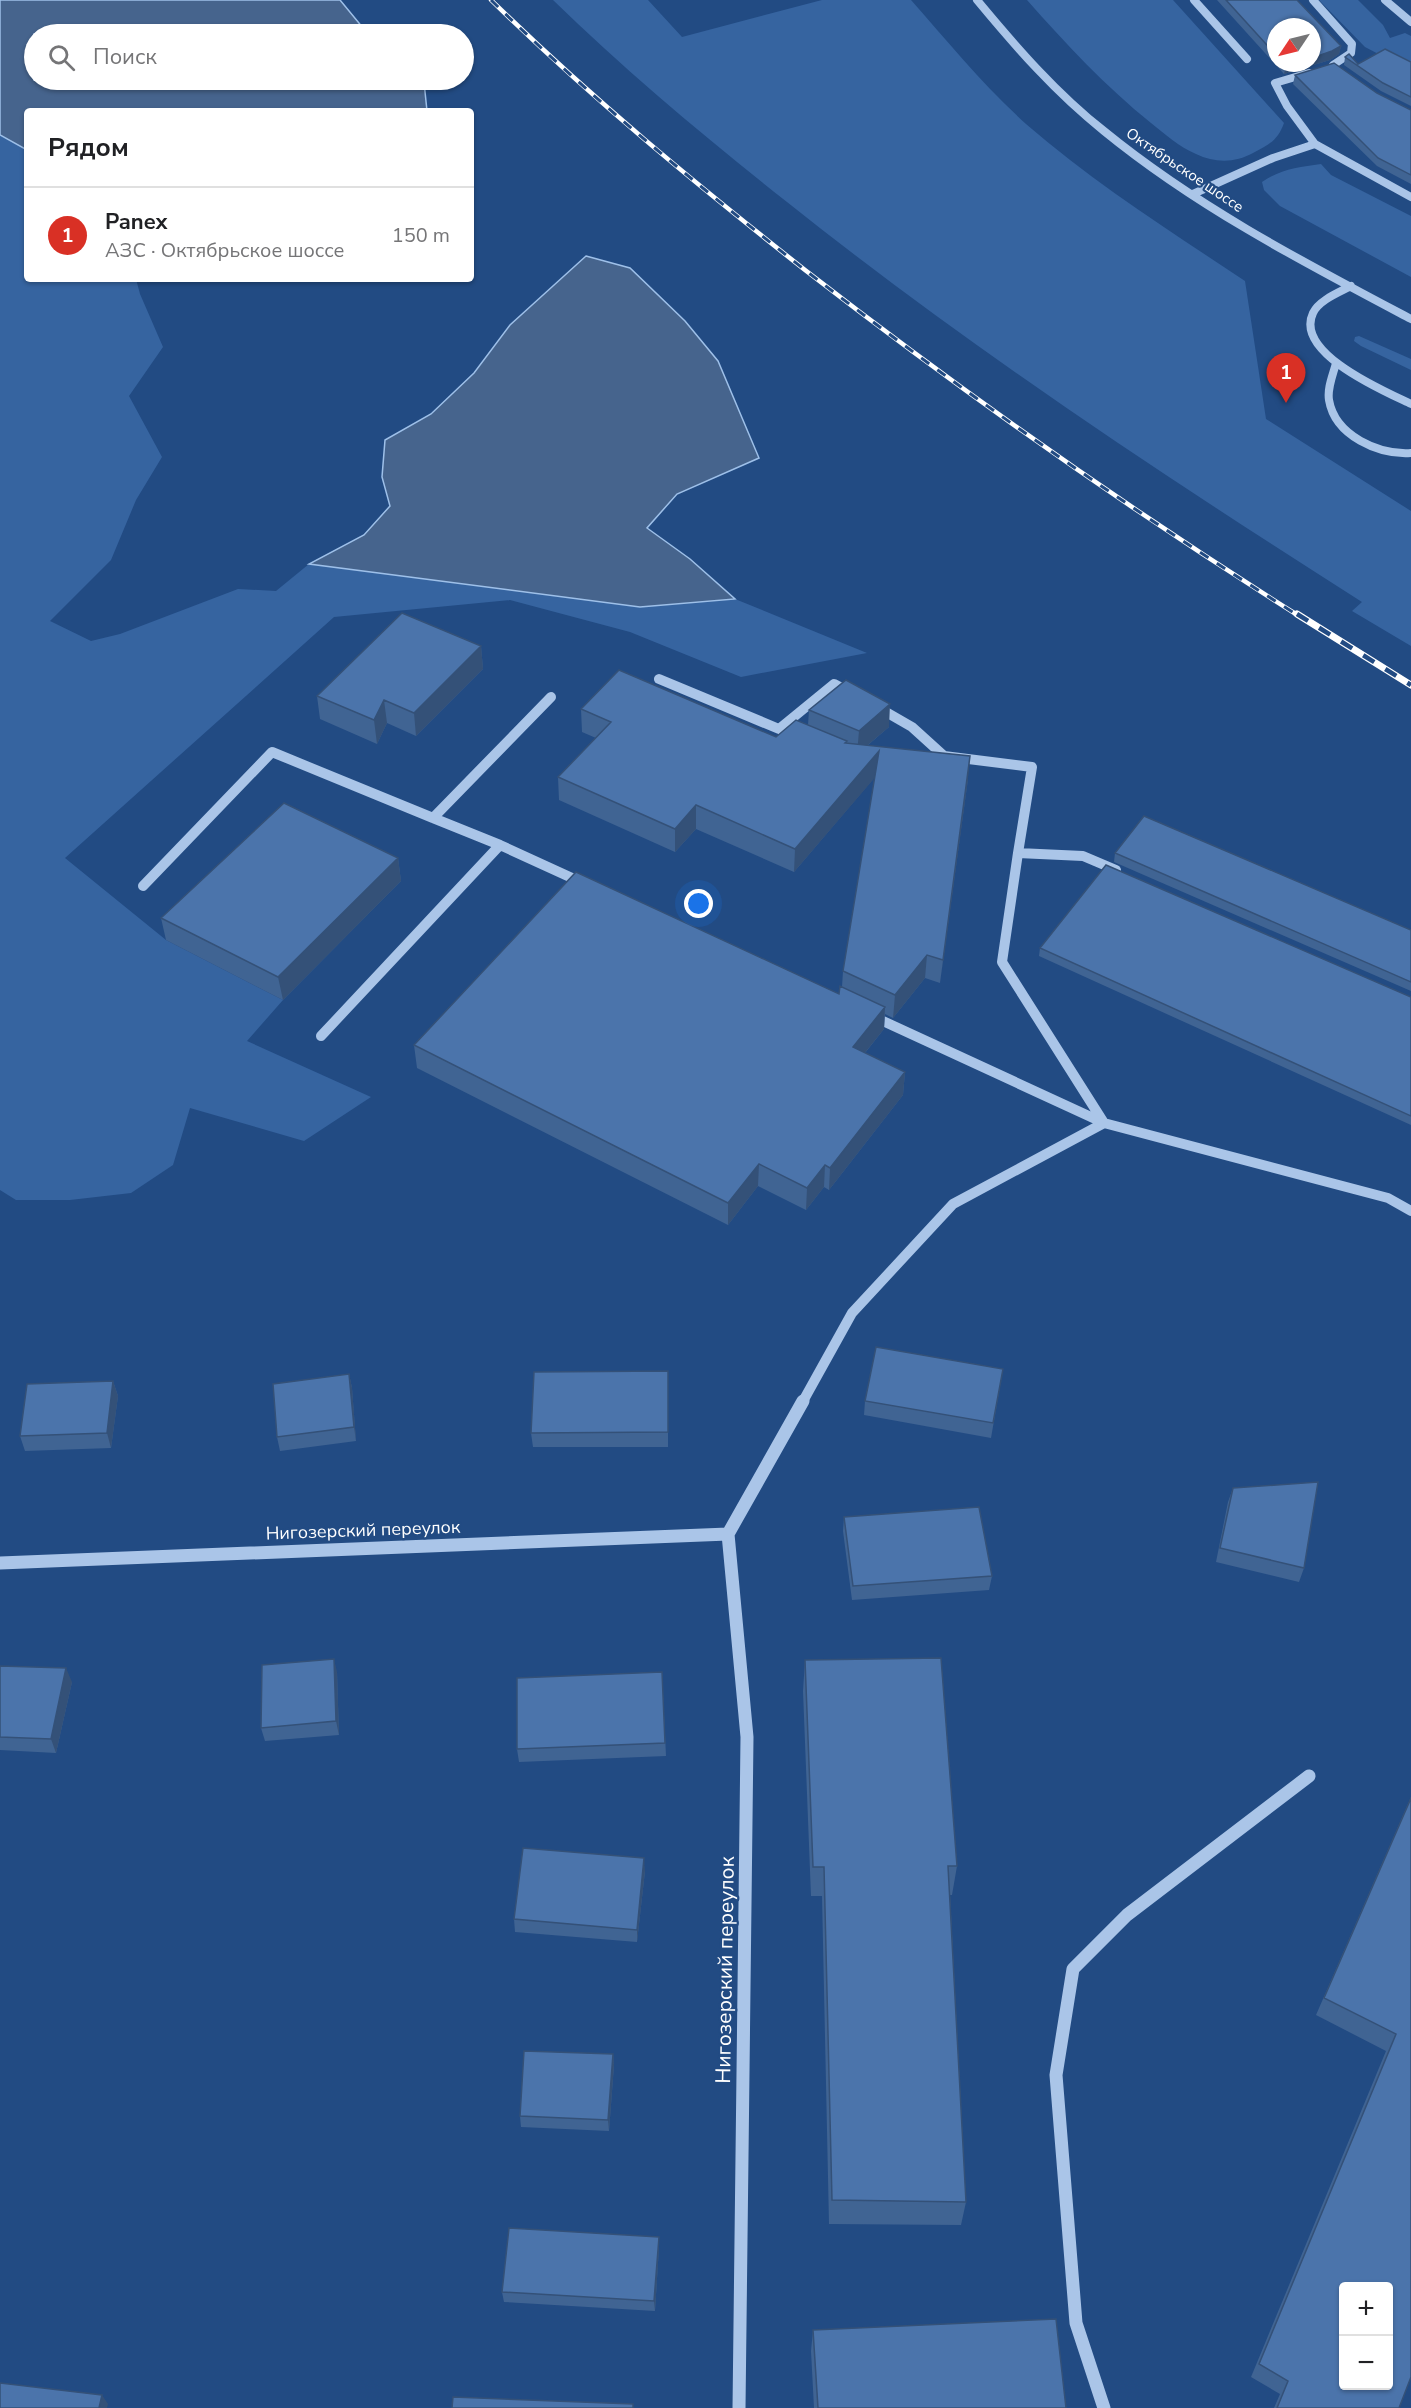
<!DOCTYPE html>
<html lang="ru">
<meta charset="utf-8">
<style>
body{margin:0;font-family:"Nunito Sans",sans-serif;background:#f2f2f2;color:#202124}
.controls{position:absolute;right:18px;bottom:18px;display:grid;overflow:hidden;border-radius:6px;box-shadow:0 2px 4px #0004}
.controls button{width:54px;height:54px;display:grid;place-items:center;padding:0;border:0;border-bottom:2px solid #e0e0e0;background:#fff;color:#202124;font:30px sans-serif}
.compass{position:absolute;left:1267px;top:18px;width:54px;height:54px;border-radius:50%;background:#fff;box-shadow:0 2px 4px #0004;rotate:235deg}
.you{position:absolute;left:699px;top:904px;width:21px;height:21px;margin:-15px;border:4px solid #fff;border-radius:50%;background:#1a73e8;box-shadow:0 0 0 9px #1a73e833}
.badge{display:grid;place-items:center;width:39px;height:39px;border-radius:50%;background:#d93025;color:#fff;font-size:20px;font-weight:700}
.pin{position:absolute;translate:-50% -50px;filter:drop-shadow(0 2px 3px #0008)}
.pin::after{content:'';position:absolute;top:32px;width:21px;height:18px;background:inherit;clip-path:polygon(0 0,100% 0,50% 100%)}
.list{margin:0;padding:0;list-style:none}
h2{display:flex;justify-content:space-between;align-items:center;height:78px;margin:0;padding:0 24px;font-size:26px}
h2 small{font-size:20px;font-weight:400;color:#757577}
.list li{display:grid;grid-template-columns:39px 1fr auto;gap:18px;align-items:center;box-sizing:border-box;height:96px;padding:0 24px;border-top:2px solid #e0e0e0}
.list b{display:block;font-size:22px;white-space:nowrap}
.list p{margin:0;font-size:20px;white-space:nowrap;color:#757577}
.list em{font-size:20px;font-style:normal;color:#757577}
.icon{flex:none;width:33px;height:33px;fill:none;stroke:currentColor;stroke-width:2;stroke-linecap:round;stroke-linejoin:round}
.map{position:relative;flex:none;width:1411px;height:2408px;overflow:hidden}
.search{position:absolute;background:#fff;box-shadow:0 2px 4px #0004;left:24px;top:24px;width:450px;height:66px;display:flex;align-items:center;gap:15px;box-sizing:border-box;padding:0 21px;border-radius:33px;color:#757577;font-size:22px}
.panel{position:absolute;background:#fff;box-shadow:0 2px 4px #0004;left:24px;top:108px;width:450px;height:174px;border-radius:6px}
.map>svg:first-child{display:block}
.green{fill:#3664a0}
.water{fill:#46648d;stroke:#9ec0e9;stroke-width:1.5}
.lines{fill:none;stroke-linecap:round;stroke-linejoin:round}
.minor-far2{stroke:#aac5e8;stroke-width:8}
.minor-far1{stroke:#aac5e8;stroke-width:10}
.minor{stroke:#aac5e8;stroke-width:13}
.rail-far1-casing{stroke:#fff;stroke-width:4.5}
.rail-casing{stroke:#fff;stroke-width:7}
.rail-far1{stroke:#224b83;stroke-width:3;stroke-dasharray:10;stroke-linecap:butt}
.rail{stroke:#224b83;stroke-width:4.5;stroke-dasharray:13;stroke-linecap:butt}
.wall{fill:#406493;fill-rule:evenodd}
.shaded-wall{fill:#345178}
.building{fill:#4b74ab;stroke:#345178;stroke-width:1.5;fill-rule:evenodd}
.labels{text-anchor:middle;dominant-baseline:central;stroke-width:4.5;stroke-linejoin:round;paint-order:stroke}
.far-street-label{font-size:15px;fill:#fff;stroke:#224b83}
.street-label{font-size:18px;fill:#fff;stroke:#224b83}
.near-street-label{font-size:21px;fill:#fff;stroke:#224b83}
</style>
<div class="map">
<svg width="1411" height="2408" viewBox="0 0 1411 2408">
<rect width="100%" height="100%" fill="#224b83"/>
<!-- green -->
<path class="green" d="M553,0h95l34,37 140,-37h89c37,42 73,86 115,124 68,59 144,107 219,157l21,138 145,92v135l-59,-35 10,-9c-198,-126 -392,-254 -575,-400 -81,-64 -160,-130 -234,-202z
M1027,0h146l111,123c-6,17 -15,22 -31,30 -18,10 -38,10 -57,1 -17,-7 -31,-20 -45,-31 -46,-37 -85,-79 -124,-123z
M1319,0h39l25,25 7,13 15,-5 6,3v35l-46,-24z
M0,135l27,15v129h109l4,15 23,53 -34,49 33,61 -26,43 -25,60 -61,61 41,20 29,-7 118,-45 38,2 33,-27 331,43 95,-8 132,54 -126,24 -111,-45 -120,-32 -176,17 -269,241 101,82 117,60 -36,41 124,56 -67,44 -114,-33 -17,57 -42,28 -61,7h-54l-16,-10z
M1321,164l10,11 80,41v61l-131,-71 -16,-16 -2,-8c19,-13 37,-15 59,-18z
M1359,336l52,23v11l-50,-24 -7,-5 1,-4z"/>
<!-- water -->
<path class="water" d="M0,0h340l28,34h-334v46h386l4,2 3,29h-400v39l-27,-15z
M586,256l44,12 55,53 33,40 41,97 -82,36 -30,34 43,31 45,40 -95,8 -331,-43 55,-29 26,-29 -8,-29 3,-37 46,-26 43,-41 36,-48z"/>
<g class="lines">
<!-- minor-far2 -->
<path class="minor-far2" d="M977,0c39,47 79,93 127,131 93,76 201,132 307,188
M1194,0l53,59
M1313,0l39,44 -1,9 -18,12
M1385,0l26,22
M1315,144l96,53
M1193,194l80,-36 42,-14 -28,-38 -12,-23 34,-10
M1351,286c-11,6 -32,14 -38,27 -19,40 71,78 98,91
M1336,363c-3,12 -9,25 -7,37 6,36 50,55 82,53"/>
<!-- minor-far1 -->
<path class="minor-far1" d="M659,679l120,50
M551,697l-118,121 67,27 83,38
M879,708l33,19 32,29 88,11 -14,86
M796,736l-17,-7 55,-45 15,8
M143,886l129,-134 161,66
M872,1016l232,107 -102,-161 16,-109 65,3 33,14
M321,1036l179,-191
M802,1403l50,-90 101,-109 151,-81 284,75 23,13"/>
<!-- minor -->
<path class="minor" d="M0,1563l728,-29
M739,2408l8,-671 -19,-203 75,-133
M1104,2408l-28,-85 -20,-248 17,-106 54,-54 182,-139"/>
<defs>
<path id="rail-far1" d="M491,0c99,97 205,184 314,270 159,123 324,239 494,346"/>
<path id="rail" d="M1297,614l114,71"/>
</defs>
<!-- rail-far1 casing -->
<use href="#rail-far1" class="rail-far1-casing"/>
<!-- rail casing -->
<use href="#rail" class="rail-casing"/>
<!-- rail-far1 -->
<use href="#rail-far1" class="rail-far1"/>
<!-- rail -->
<use href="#rail" class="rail"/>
</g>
<!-- wall -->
<path class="wall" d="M1217,0h80l44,46 -2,8 -9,6 -46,14zM1276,27l36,36h-36z
M1345,57l13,7 53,-2v44l-30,-15 -37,-26z
M1295,75l82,18 34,17v74l-34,-18 -84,-82z
M481,646l2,23 -67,67 -29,-13 -10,21 -57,-25 -3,-23z
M581,709l195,28 32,-12 1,-15 80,17 -21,18 100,34 -28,204 -15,-5 -32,40 -8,-4 -1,15 -19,24 40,19 -2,23 -74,95 -5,-3 -18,23 -48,-24 -30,39 -311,-157 -3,-23 425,-51 3,-7 1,-16 32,-194 -81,95 -98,-43 -21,23 -116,-52 -1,-23 38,-39 -14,-6z
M1115,853l296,77v61l-297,-129z
M398,858l3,23 -118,119 -117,-60 -5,-22z
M1040,948l371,49v128l-372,-169z
M1003,1369l-12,69 -127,-23 1,-14z
M668,1371v76h-135l-2,-14z
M349,1374l3,14 4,53 -76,10 -3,-14z
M113,1381l5,15 -7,52 -86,3 -5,-15z
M1233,1488l71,80 -5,14 -83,-20 12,-60z
M844,1517l148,59 -3,14 -137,10 -9,-69z
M805,1660l152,206 -5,29h-2l16,307 -5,23 -132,-1 -7,-328h-11l-8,-205z
M0,1666l72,16 -16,71 -56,-3z
M337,1672l2,63 -74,6 -4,-13z
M662,1672l4,84 -147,6 -2,-13z
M1411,1797v580l-12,31h-125l6,-14 -29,-17 135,-326 -70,-36z
M645,1871l-8,71 -122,-10 -1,-13z
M613,2054l1,11 -5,66 -88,-4 -1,-11z
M659,2247l-4,64 -151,-9 -2,-10z
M813,2330l253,78h-252l-3,-57z"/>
<!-- shaded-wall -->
<path class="shaded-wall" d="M1341,46l-2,8 -9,6 -46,14 2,-8 8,-3h18v-5z
M481,646l2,23 -67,67 -2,-23z
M384,700l3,23 -10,21 -3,-24z
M890,704l-1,23 -32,27 2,-23z
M879,751l-1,23 -84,98 1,-23z
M970,756l-2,23 -28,204 3,-23z
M696,805v24l-21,23v-23z
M398,858l3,23 -118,119 -5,-23z
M927,955l-2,23 -32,40 2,-23z
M885,1007l-1,22 -33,41 2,-23z
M905,1072l-2,23 -74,95 1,-22z
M759,1164l-1,22 -30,39v-22z
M825,1165l-1,22 -18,23 1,-22z
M349,1374l3,14 4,53 -2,-14z
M113,1381l5,15 -7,52 -4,-15z
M334,1659l3,13 2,63 -3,-14z
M66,1668l6,14 -16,71 -5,-14z
M644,1858l1,13 -8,71v-12z
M613,2054l1,11 -5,66 -1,-11z
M659,2237v10l-4,64 -1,-10z
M102,2395l6,9 -1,4h-8z"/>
<!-- building -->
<path class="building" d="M1226,0h71l44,46 -9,5 -20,7v-31h-36v28z
M1385,49l26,13v35l-28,-14 -38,-26 4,-3 9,10z
M1284,63h10l-8,3z
M1334,63l43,30 34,17v65l-33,-17 -83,-83z
M402,613l79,33 -67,67 -30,-13 -10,20 -57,-24z
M619,670l157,67 20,-17 51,21 -2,2 125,13 -27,204 -16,-5 -32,40 -52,-24 36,-220 -84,98 -99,-44 -21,24 -117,-52 53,-55 -30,-13z
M846,680l44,24 -31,27 -50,-21z
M284,803l114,55 -120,119 -117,-59z
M1144,816l267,114v52l-296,-129z
M1106,865l305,132v119l-371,-168z
M576,872l263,122 1,-8 45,21 -32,40 52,25 -75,96 -5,-3 -18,23 -48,-24 -31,39 -314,-158z
M876,1347l127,22 -10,54 -128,-22z
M668,1371v61l-137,1 3,-61z
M349,1374l5,53 -77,10 -4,-53z
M113,1381l-6,52 -87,3 7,-52z
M1318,1482l-14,86 -84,-20 13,-60z
M979,1507l13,69 -139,10 -9,-69z
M941,1658l16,208h-9l18,336 -134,-2 -8,-333h-11l-8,-207z
M334,1659l2,62 -75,7 1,-63z
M0,1666l66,2 -15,71 -51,-2z
M662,1672l3,71 -148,6v-71z
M1411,1798v579l-12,31h-122l11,-27 -29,-17 137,-330 -72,-36zM1344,2286h45v99h-45z
M523,1848l121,10 -7,72 -123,-11z
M524,2051l89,3 -5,66 -88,-4z
M509,2228l150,9 -5,64 -152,-9z
M1056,2319l10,89h-248l-5,-78z
M0,2383l102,12 -3,13h-99z
M453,2397l180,7v4h-181z"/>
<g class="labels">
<!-- far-street labels -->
<g class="far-street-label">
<text transform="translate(1185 170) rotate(34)">Октябрьское шоссе</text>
</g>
<!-- street labels -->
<g class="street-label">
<text transform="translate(363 1530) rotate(-2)">Нигозерский переулок</text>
</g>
<!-- near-street labels -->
<g class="near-street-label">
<text transform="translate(725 1970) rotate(-89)">Нигозерский переулок</text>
</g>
</g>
</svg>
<div class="controls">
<button>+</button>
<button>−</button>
</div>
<svg class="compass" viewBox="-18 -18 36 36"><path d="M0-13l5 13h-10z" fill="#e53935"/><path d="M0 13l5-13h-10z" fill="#757577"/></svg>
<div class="you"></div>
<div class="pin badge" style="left:1286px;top:403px">1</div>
<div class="search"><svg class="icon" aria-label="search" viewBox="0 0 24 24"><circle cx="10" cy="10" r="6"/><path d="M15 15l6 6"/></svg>Поиск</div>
<section class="panel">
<h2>Рядом<small></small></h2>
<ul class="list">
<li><span class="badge">1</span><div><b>Panex</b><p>АЗС · Октябрьское шоссе</p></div><em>150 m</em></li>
</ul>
</section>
</div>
